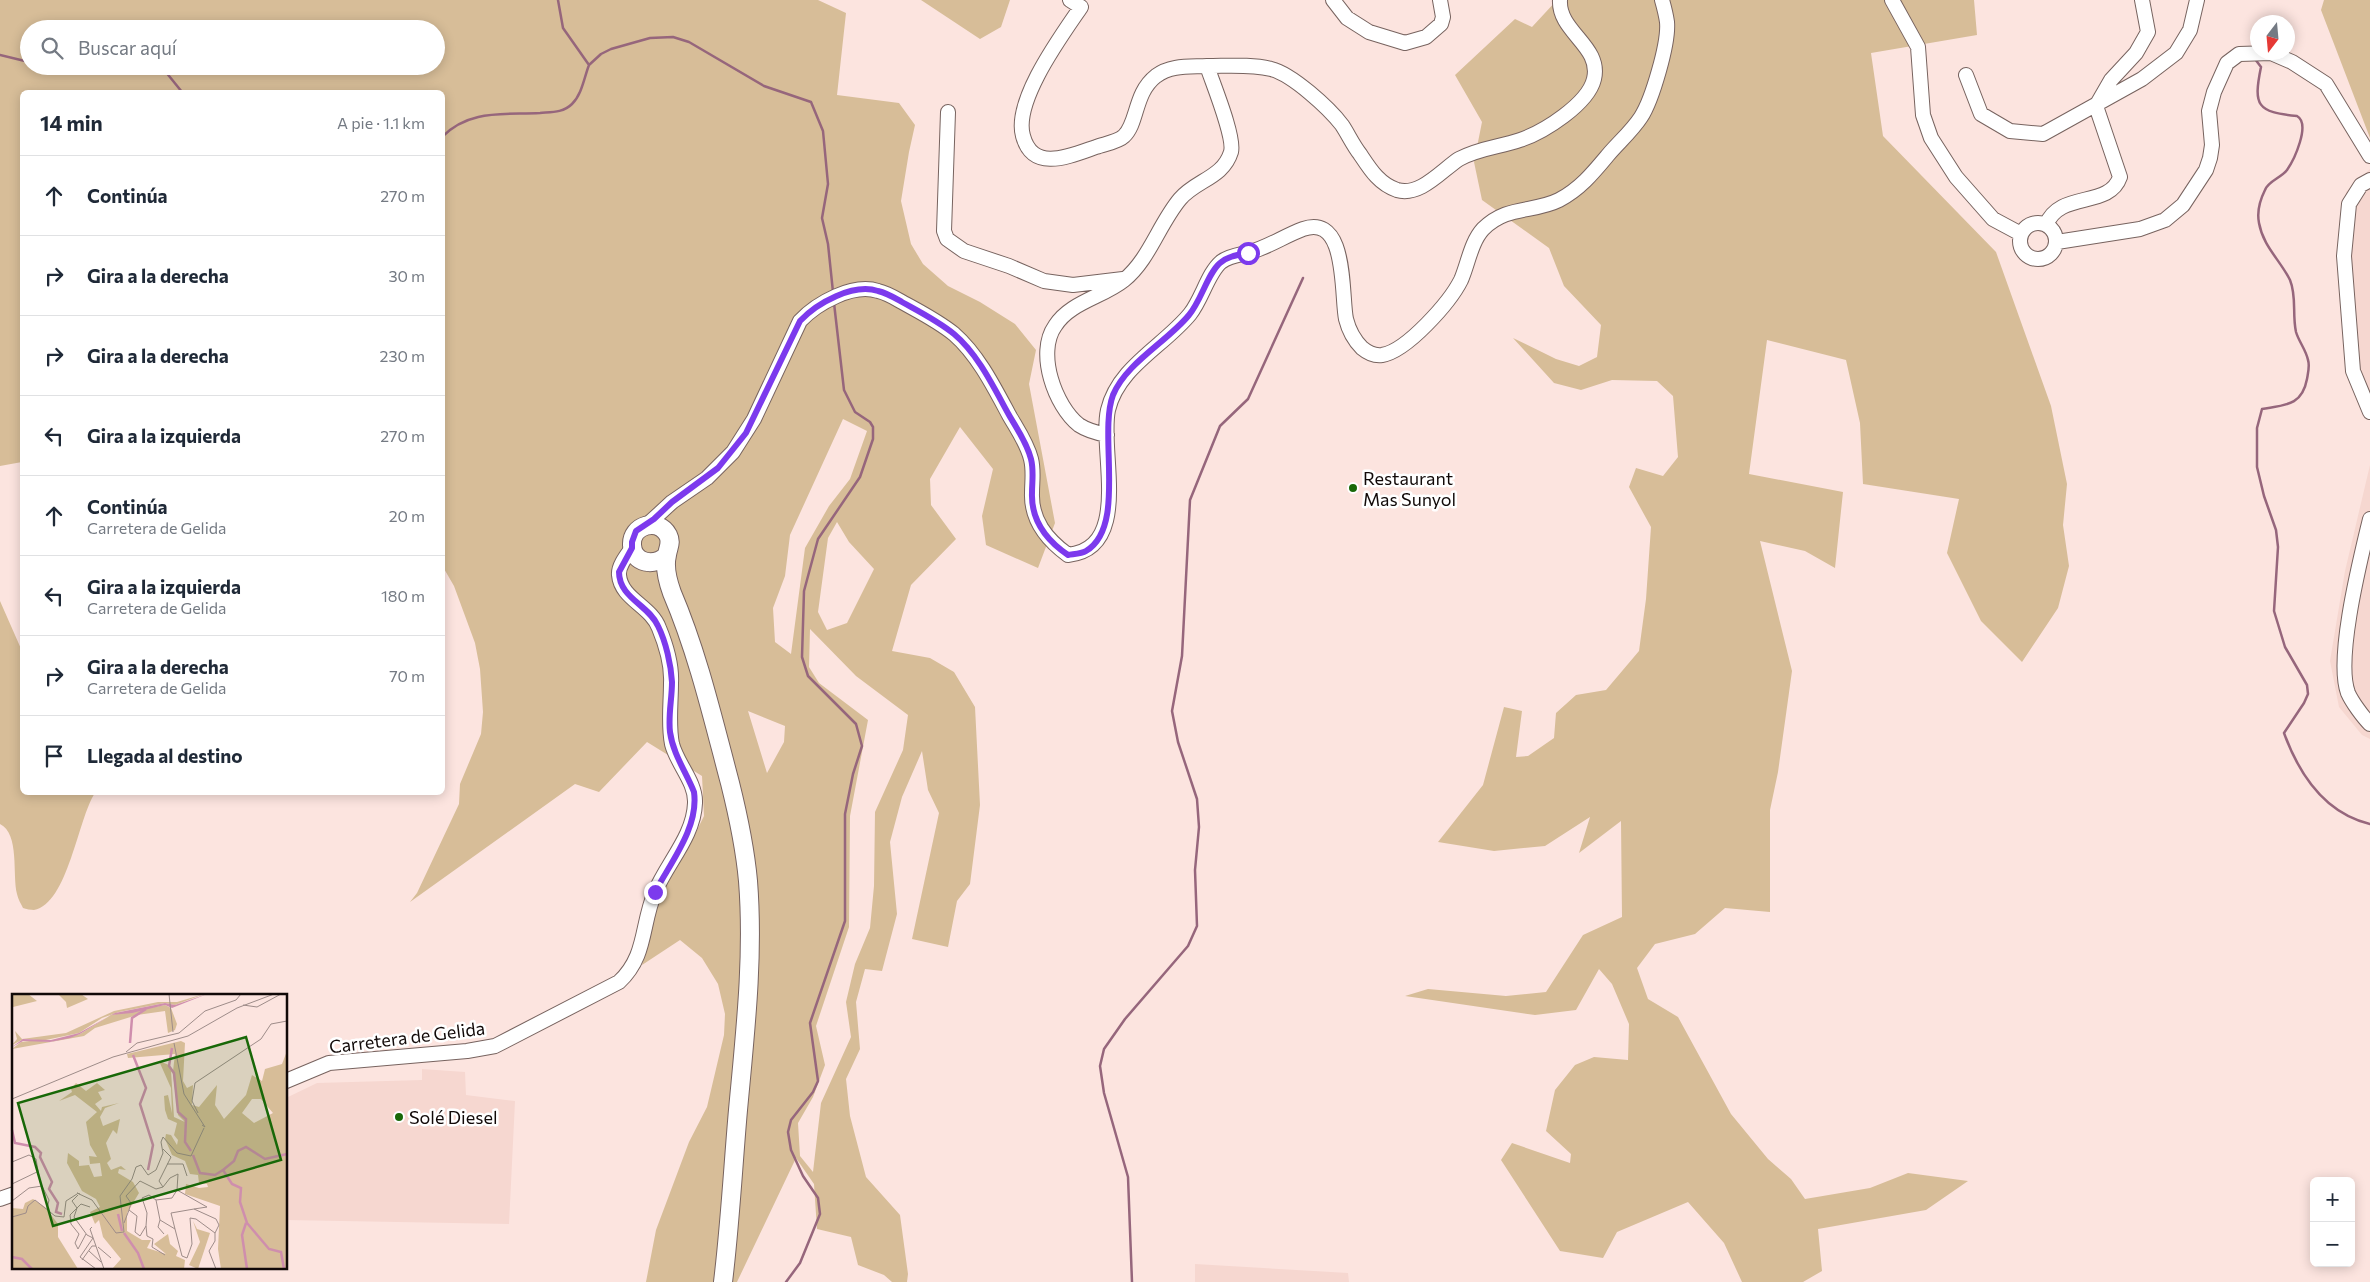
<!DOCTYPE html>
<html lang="es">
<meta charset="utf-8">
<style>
body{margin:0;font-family:Commissioner,sans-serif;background:#f2f2f3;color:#1f2937}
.controls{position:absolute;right:15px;bottom:15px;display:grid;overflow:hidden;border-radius:8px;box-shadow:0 2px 12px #0003}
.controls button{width:45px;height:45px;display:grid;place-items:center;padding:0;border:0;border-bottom:1px solid #e0e1e3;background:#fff;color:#1f2937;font:25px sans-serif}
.compass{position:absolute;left:2250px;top:15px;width:45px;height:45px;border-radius:50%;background:#fff;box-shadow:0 2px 12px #0003;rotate:196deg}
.stop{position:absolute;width:15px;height:15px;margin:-11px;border:4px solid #7c3aed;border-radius:50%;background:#fff}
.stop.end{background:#7c3aed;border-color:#fff;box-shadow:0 1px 5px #0008}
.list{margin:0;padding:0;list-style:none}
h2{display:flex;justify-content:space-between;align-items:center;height:65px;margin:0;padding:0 20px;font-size:21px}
h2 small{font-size:16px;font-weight:400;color:#747a83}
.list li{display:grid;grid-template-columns:32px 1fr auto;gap:15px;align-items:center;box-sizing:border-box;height:80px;padding:0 20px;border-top:1px solid #e0e1e3}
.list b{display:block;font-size:19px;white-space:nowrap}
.list p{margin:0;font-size:16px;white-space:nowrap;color:#747a83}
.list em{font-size:16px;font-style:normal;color:#747a83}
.icon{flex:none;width:28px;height:28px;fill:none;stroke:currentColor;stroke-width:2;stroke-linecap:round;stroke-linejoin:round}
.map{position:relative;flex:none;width:2370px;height:1282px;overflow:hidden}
.search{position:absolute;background:#fff;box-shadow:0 2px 12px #0003;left:20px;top:20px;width:425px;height:55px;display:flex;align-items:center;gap:12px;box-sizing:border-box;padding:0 18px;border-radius:28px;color:#747a83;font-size:19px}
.panel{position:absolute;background:#fff;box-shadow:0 2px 12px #0003;left:20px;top:90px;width:425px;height:705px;border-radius:8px}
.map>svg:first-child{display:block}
.built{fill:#f6d7d0}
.green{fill:#d7bd98;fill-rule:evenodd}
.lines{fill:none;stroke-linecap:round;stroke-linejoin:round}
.stream{stroke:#96667c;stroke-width:2.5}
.minor-casing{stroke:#77635f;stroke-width:16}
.major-casing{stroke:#77635f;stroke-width:20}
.minor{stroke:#fff;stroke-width:14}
.major{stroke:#fff;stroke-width:18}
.route{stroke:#7c3aed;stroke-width:6}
.poi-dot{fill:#186808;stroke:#fff;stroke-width:2}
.labels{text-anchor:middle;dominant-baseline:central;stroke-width:5;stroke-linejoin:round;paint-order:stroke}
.poi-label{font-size:18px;fill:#110908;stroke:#fff;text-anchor:start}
.street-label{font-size:18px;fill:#110908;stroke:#fff}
.inset-river{fill:none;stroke:#cf8ead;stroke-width:2.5}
.inset-road{fill:none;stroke:#9e8c89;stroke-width:1}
.view{fill:#186808;fill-opacity:0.15;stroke:#186808;stroke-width:2.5}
.inset-edge{fill:none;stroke:#110908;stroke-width:2.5}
</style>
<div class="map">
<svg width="2370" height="1282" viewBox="0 0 2370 1282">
<rect width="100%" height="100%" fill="#fce4df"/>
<!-- built -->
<path class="built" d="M2370,169v243l-17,-41 -13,-84 6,-95z
M2370,465v274l-8,-4 -23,-28 -9,-46 15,-90z
M422,1069l43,3 1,23 49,6 -6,123 -223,-4v-122l31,-15 105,-3z
M1195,1264l153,9 1,9h-154z"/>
<!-- green -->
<path class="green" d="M0,0h818l28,13 -9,82 62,8 16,22 -6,27 -8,49 10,43 12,20 25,22 32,16 35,22 21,26 -7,34 26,139 -17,45 -52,-23 -4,-29 11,-47 -33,-42 -30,52 1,26 25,34 -45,46 -19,66 38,7 24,14 21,35 5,98 -10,79 -13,17 -9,46 -36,-8 27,-126 -11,-23 -6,-39 -20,46 -12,45 7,72 -15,57 -17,-2 -9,33 4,47 -14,30 4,37 16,61 34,38 8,59 -1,8h-15l-8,-7 -26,-10 -7,-28 -34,-8 -3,-45 -18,-26 -59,124h-91l10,-52 33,-88 18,-35 17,-72 1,-21 -7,-30 -16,-26 -22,-18 -38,25 20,-75 23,-36 19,-38 -2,-40 -55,-34 -48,50 -24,-8 -165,118 7,-9 42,-89 1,-20 21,-50 2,-22 -3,-43 -5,-26 -21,-57 -11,-19 -1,-475h-420v370l-22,4zM29,29h407v37h-407zM843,419l24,12 -17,48 -21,27 -24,42 -14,106 -16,-12 -2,-34 12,-32 5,-41zM837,522l12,20 25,27 -27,54 -20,7 -9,-18 10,-74zM810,629l46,47 52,39 -5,35 -28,62 -1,74 -4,42 -15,36 -9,38 5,35 -30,66 -8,69 -13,-16 -2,-33 15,-26 12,-32 -9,-39 33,-99 1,-111 18,-96 -49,-37 -10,-16zM748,711l37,15 -1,16 -17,31z
M921,0h89l-9,27 -21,12z
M1557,0h417l3,35 -106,18 12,83 113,116 55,154 16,78 -4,41 6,41 -11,42 -36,54 -41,-41 -34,-68 12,-54 -96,-15 -3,-61 -14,-63 -79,-20 -18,134 94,18 -8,76 -30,-17 -45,-10 32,130 -14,101 -8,38v102l-45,-4 -30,26 -40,10 -18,24 11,31 30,18 53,97 37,45 23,20 14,20 65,-11 38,-15 60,8 -42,29 -108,19 4,42 -19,11h-61l-18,-39 -36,-41 -71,30 -14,26 -43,-7 -59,-91 11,-17 58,20 1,-9 -25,-23 9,-41 20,-25 19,-8 34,3 1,-36 -17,-40 -13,-15 -23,41 -41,5 -130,-19 23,-7 78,7 40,-4 37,-57 39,-18 -1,-96 -42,32 11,-36 -45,29 -51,5 -56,-9 45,-57 21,-78 18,4 -6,46 12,-1 26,-18 2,-25 20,-18 30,-5 33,-39 7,-52 5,-72 -22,-40 7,-19 27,8 15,-19 -5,-61 -16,-15 -45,-1 -31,10 -27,-7 -41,-45 43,21 23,7 18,-9 4,-32 -37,-39 -15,-38 -67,-48 -8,-38 8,-40 -27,-47 60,-56 17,8z
M2324,0h46v138l-49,-128z
M0,601l22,50v141l73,1c-17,25 -27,111 -61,117 -3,0 -8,-1 -11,-2 -2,-4 -5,-9 -6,-14 -5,-19 3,-60 -17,-70z"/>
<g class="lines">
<!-- stream -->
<path class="stream" d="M558,0l5,28 26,37 12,-11 10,-5 39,-11 23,-1 16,5 75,44 47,16 12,29 5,53 -6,34 6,26 5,48
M0,55l29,7
M2255,59l6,8c-8,39 -4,45 36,49 14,8 -3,44 -10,54 -6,8 -19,11 -22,20 -5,10 -8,23 -6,33 4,23 21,37 31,57 7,17 2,34 6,52 3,10 10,18 12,28 2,6 0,13 -1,19 -5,27 -22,26 -45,30l-5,19v39l7,29 12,34 2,17 -4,64 11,36 22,38 1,9 -4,9 -20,30c15,41 40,80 86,91
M161,66l21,26
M442,137c27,-28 62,-22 98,-24 11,-1 23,0 32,-9 10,-10 12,-26 17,-39
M786,1282l14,-19 20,-49 -2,-16 -15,-22 -12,-26 -3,-18 3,-12 22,-28 5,-11 -8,-58 35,-102v-107l8,-40 9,-28 -6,-22 -48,-48 -6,-19 2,-66 14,-52 42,-62 13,-38v-12l-3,-5 -15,-10 -11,-22 -10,-87
M1132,1282l-4,-105 -24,-84 -4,-27 4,-17 21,-30 63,-73 9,-20 -2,-56 4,-43 -2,-28 -19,-57 -6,-31 10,-55 8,-156 30,-74 28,-27 55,-121"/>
<defs>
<path id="minor" d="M1070,0l11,7c-19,28 -68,94 -58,129 10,37 47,20 73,11 8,-3 22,-5 28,-11 14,-13 10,-43 32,-60 15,-11 33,-9 51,-10 6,18 28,71 24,86 -8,26 -35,28 -51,47 -21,25 -31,61 -56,81 -21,17 -54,22 -69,46 -19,27 0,80 24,99 9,6 18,8 28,10
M1333,0l14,18 22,14 36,11 21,-6 15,-13 2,-7 -3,-17
M1892,0l26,47 5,68 8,23 25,39 37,42 28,15
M1207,66c21,0 44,-2 64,3 21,5 58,39 71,56 6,9 11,20 18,29 10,15 19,30 37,36 23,7 45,-20 62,-31 20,-11 41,-12 61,-19 24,-8 68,-36 74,-61 8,-33 -36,-47 -34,-79
M1966,75l15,39 29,17 33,3 99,-55 34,-26 14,-23 7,-30
M948,112l-4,119 3,8 17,12 45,15 35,15 29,4 50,-6
M2370,180l-9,5 -12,19 -5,52 9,115 17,41
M2020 241a18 18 0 1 1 36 0a18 18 0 1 1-36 0Z
M2046,225c14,-35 63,-16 74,-48l-24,-71 15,-26 25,-27 12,-21 -6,-32
M2057,242l83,-13 25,-9 18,-15 23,-35 4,-12 2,-13 -3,-34 5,-19 13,-29 12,-9 32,-1 21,9 34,22 44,72
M2370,519c-9,38 -35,139 -22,174 4,9 15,24 22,31
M647,525l25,-23 35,-24 26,-26 21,-33 46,-98c17,-18 53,-38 78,-30 9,2 17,7 24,11 18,10 36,19 52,32 24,21 40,53 55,81 8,14 18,28 22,44 3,12 1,22 1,34 -1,27 14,46 36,62 65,-7 31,-104 40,-145 10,-43 56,-64 82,-96 12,-15 18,-41 31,-52 8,-6 17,-7 26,-9 20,-5 37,-17 56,-24 45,-16 38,66 43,90 3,12 8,21 16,29 6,5 12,8 20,7 25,-4 68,-53 79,-75 7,-16 10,-38 22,-51 24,-24 50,-16 76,-29 21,-11 34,-27 49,-45 10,-12 24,-24 33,-38 11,-17 28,-74 26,-95 -1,-7 -3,-15 -5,-22
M286,1081l43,-18 138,-12 28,-5 124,-64c28,-26 22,-57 36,-90 12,-29 39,-56 40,-89 1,-21 -18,-39 -23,-59 -4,-20 -1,-40 -1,-61 1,-18 -5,-38 -12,-55 -8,-22 -38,-29 -40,-53 -1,-9 8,-20 13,-27
M0,1199l14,-5"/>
<path id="major" d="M667,555c-12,12 -34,9 -35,-10 -1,-20 26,-28 36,-10 4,8 0,12 -1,20 -3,12 1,27 5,38 26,61 41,126 58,190 8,32 15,65 18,98 6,76 -3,153 -10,229 -5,57 -8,115 -15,172"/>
</defs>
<!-- minor casing -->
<use href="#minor" class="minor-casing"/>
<!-- major casing -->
<use href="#major" class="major-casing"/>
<!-- minor -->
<use href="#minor" class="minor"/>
<!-- major -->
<use href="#major" class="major"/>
</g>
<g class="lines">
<!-- route -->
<path class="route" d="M655,892c16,-30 44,-65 39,-100 -8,-20 -21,-38 -24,-60 -2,-17 2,-33 2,-50 -1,-17 -6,-40 -14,-56 -9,-21 -39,-28 -39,-54l13,-24v-6l4,-11 18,-12 18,-17 46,-34 28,-35 54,-112c17,-18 53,-38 78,-30 9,2 17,7 24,11 18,10 36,19 52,32 24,20 40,54 55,81 8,14 18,28 22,44 3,12 1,22 1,34 -1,27 14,47 36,62 5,-1 13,-1 18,-4 41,-24 12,-116 27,-156 13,-32 55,-54 76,-80 12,-14 19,-42 31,-52 8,-7 18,-8 28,-10"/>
</g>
<!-- markers -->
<g class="poi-dot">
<circle cx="1353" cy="488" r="5"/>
<circle cx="399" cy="1117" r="5"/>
</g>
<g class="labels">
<!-- poi labels -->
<g class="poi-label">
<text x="1363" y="478">Restaurant<tspan x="1363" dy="21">Mas Sunyol</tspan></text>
<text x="409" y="1117">Solé Diesel</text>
</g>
<!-- street labels -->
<g class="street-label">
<text transform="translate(407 1037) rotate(-7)">Carretera de Gelida</text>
</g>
</g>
<!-- overview -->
<g transform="translate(12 994)">
<rect width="275" height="275" fill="#fce4df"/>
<path d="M0,0h16l9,7 -24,6zM46,0h23l7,5 -21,9 -1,-6zM192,0l-29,11 -10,-2 -46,9 -17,6 -23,15 -38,8 9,1 30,-8 31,-19 54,-10 6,3 6,16 -2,6 -7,3 -3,-22 -28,4 -42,13 -11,8 -72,13 9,-7 17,-2 -14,-1 -12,6 5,-6 -2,-8 7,8 44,-6 48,-22 44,-9h19zM169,47l4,2 -2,38 4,7 6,-3 -1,20 7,2 18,-22 -2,20 9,14 22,-24 6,-20 10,6 3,-12 17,-5 5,-13v218h-66l-3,-20 2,-43 -35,-12 1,-10 13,4 9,-1 -1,-3 -8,-1 -1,-8 -8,-1 -5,-13 -13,-6 -7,-16 1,-5 5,1 6,10 1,-5 -4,-5 3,-12 -9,-4 -3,-9 -1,-14 4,-1 4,18 -1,-25 -12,-27 10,4 4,6 2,-17 -47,4 -1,-4zM159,77l2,3 5,41 7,7 -11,-5zM240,105h9l12,14 -19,10 -12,-10zM64,89l10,8 11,-8 8,7 -7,2 4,7 -7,5 6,7 1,-4 17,-4 -14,5 -5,9 3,9 17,-7 -3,15 -4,-4 -7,13 5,16 -4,4 4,7 10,-4 5,4 -7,-1 -1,4 15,9 6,11 -12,20v18l15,9h9l-4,8 19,6 -12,-10 14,-10 2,10 8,7 -2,5 9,4 -1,9h-72l9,-10 -18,-22 -4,-17 -4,4 -5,-12 10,-5 -4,-8 -14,-8 -15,-28 1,-10 11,8v5l10,-1 5,12 8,-1 -2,-13 -10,1 -1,-8 8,1 -7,-12 -4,-23 11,-10 -22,-17 -16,6 13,-9 -1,-3zM21,205l12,8 13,17v13l20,32h-66v-61l11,1 2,-6zM181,227l4,8 13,4 -12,36 -9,-4 11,-23z" fill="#d7bd98" fill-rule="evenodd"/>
<path d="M195,0l-35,14 -7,-3 -33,8 -21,2 -31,19 -10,4 -20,4 -27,-1 -11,6 11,-8 28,1 28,-7 36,-20 50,-10 10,2z" fill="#cf8ead"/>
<path class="inset-river" d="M118,49l2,-25 14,-9M160,54l-3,18 5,7 4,39 8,7 -1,23 6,9M121,61l13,33 -6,16 13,41 -5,25M0,136l3,13 20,4 6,6 -1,4 12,25 -3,7 9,14 -2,9 6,2M181,161l7,18 15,2 8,-5 9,14 9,4 -1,14 7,21 22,26 12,3 3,17M211,176l11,-9 4,-10 8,-4 19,12 22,-5M106,220l4,17M234,229l-4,12 5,34M112,239l14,20 6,16M0,263l10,2 10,10"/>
<path class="inset-road" d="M157,0l4,38M231,11l14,2 24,-13M162,49l10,51 21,33 -3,-2M114,58l11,-9 42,-10 26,-22 31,-11 5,-6M0,105l101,-42 75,-21 49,-28 37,-14M186,119l-6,-12 3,-18 66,-44 10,-15 16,-3M0,168l17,-7 7,4 4,23 9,18 -2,9M155,170h16l4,12M0,190l27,-13M68,200l-3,-1 15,7 24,33 8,-1 -4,-36 12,-17 4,-12 5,-2 7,10 8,-5 7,-17 -2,-11 2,-5 14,16 14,3 13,-28M66,201l-6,6 5,7 -3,9 13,18 6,3M144,206l16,-2 5,-8M0,207l17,-13 13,-2M117,216l2,-7 -5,-7 14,-15 16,8 7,-2M0,223l14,-4 2,-7 7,-6 20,16 9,1 2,-16 11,-7M148,226l-2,7 6,7M112,229l5,-13 8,6 -2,16 5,4 6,-10 1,-13 -5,-15 7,-3 7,5 4,20 15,9 7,27 5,2 5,-14 -2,-26 6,1 19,14 4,-8 -3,-6 -22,-10 13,-2 -30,-17 1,-16 -8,4 -7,9 -4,-6 12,-24 -8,-8M134,232l1,10 6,3 -1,8 13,8M80,233l-2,2 14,40M163,235l-4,-16 23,-4M203,239v8l-6,10 7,18M81,244l-13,19 16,12M86,253l13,11M66,255l-3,-6 4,-9 -8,-10 -1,-9 11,-11 9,3M66,255l8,-15M77,257l12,11M70,266l10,-14h4"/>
<path class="view" d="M234,43l35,123 -228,66 -35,-123z"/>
<rect width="275" height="275" class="inset-edge"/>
</g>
</svg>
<div class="controls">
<button>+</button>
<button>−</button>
</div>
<svg class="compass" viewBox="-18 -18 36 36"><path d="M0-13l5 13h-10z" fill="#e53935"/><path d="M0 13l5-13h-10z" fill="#747a83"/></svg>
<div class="stop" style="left:1248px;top:253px"></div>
<div class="stop end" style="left:655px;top:892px"></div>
<div class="search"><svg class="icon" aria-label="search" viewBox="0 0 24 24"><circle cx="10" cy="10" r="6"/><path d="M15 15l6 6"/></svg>Buscar aquí</div>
<section class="panel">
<h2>14 min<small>A pie · 1.1 km</small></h2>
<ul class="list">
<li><svg class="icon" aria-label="ahead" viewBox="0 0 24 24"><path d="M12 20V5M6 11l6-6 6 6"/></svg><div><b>Continúa</b></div><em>270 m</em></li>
<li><svg class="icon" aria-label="right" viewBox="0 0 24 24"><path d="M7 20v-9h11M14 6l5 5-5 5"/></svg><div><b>Gira a la derecha</b></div><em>30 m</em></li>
<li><svg class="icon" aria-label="right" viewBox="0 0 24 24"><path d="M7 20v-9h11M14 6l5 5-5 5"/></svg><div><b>Gira a la derecha</b></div><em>230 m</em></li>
<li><svg class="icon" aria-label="left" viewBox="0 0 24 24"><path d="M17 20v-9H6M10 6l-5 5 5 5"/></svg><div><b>Gira a la izquierda</b></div><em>270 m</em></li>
<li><svg class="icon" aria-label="ahead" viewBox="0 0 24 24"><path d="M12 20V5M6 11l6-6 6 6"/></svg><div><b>Continúa</b><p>Carretera de Gelida</p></div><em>20 m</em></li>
<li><svg class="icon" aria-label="left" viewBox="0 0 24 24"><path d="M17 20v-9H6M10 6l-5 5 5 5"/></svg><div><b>Gira a la izquierda</b><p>Carretera de Gelida</p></div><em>180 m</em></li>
<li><svg class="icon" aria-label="right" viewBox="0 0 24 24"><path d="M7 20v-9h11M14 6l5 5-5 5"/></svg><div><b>Gira a la derecha</b><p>Carretera de Gelida</p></div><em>70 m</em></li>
<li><svg class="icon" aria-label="arrive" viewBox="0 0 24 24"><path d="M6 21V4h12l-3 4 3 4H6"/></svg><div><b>Llegada al destino</b></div></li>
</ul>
</section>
</div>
